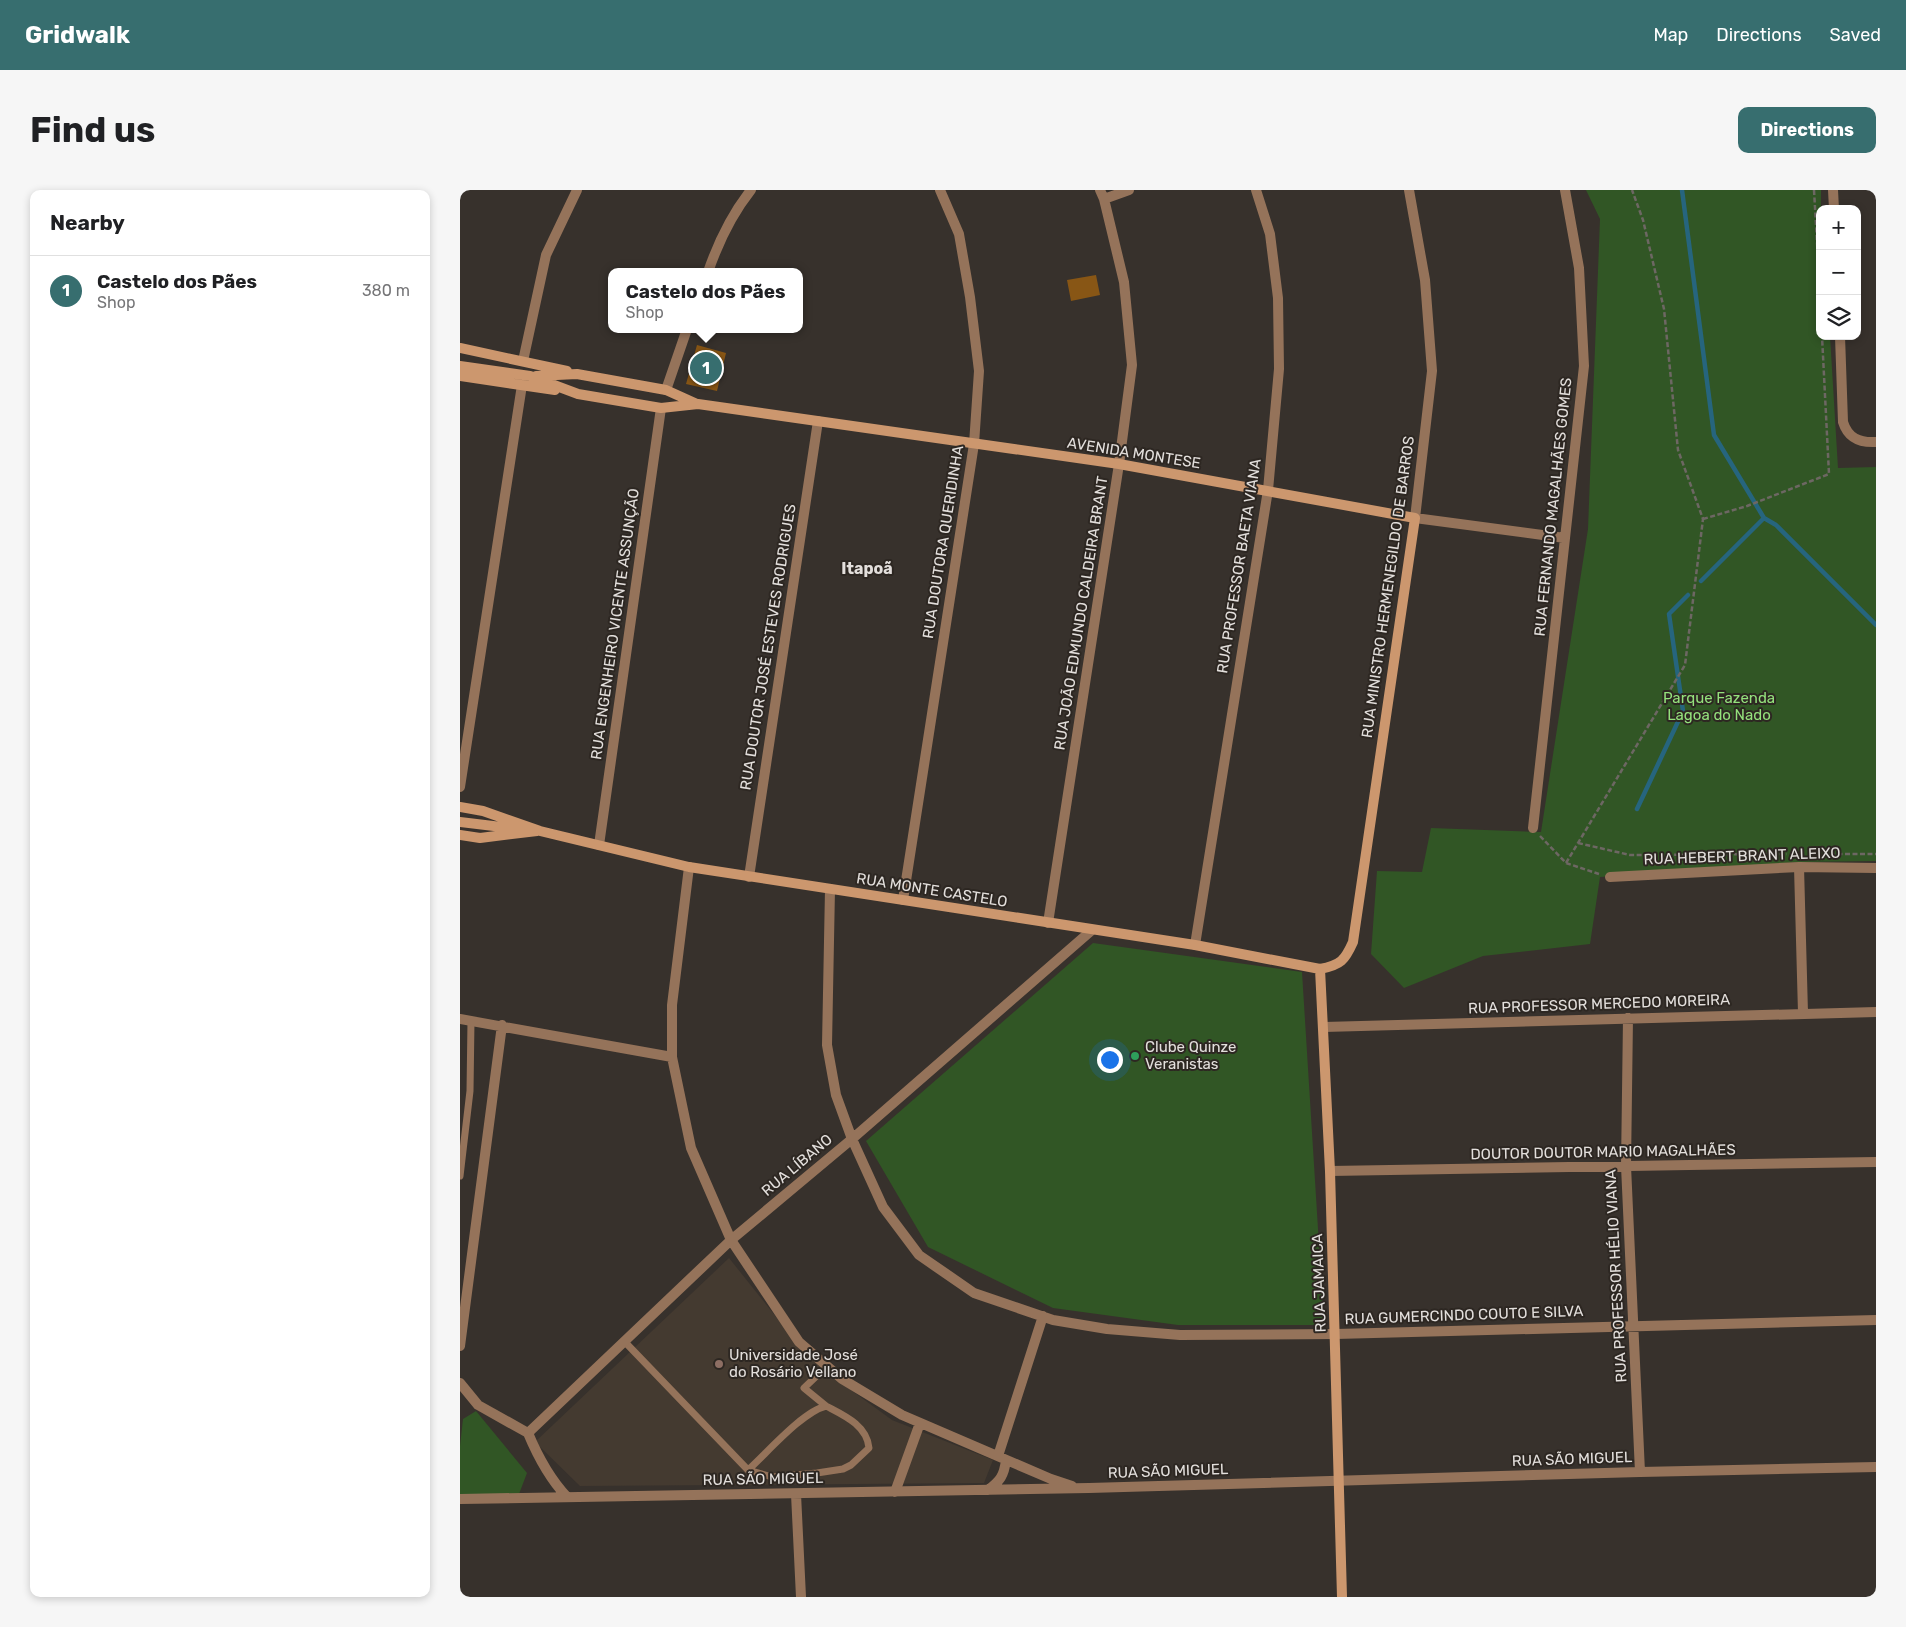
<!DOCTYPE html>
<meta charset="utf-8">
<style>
body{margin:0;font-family:Rubik,sans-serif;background:#f6f6f6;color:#202124}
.controls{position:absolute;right:15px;top:15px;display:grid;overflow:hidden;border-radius:10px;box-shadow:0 2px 8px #0003}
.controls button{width:45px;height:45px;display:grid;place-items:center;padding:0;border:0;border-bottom:1px solid #e0e0e0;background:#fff;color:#202124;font:25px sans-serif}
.you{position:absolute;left:649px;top:869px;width:18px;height:18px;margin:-12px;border:4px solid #fff;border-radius:50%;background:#1a73e8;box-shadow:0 0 0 8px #1a73e833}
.badge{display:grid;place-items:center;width:32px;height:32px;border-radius:50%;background:#376e6f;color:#fff;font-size:16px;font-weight:700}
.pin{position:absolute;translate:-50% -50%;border:2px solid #fff;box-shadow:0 1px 5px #0006}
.popup{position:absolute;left:148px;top:78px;width:195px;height:65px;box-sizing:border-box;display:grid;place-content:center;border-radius:10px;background:#fff;filter:drop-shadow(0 1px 4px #0005);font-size:16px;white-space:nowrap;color:#757577}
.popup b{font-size:19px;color:#202124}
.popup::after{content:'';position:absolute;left:50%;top:100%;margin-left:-10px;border:10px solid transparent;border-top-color:#fff}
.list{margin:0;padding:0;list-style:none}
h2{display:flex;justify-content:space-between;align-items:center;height:65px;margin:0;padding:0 20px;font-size:21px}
h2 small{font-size:16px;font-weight:400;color:#757577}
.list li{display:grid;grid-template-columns:32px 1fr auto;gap:15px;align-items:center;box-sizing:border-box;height:70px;padding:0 20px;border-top:1px solid #e0e0e0}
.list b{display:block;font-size:19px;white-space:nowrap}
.list p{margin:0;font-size:16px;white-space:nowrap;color:#757577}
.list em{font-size:16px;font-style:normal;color:#757577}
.icon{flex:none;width:28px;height:28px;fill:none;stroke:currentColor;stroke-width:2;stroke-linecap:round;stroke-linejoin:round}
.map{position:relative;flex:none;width:1416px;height:1407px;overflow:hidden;border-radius:10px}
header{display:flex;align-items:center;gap:30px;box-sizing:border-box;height:70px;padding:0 25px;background:#376e6f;color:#fff}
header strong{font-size:24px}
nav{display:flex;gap:28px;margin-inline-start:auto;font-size:18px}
.intro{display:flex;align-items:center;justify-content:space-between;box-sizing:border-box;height:120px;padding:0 30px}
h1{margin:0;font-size:35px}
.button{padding:12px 22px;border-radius:10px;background:#376e6f;color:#fff;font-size:18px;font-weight:700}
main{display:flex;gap:30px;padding:0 30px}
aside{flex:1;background:#fff;border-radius:10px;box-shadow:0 2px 8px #0003}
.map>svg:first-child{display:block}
.built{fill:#443a30}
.green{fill:#315625}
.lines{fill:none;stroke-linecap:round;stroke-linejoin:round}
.stream{stroke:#26657e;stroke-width:4.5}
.building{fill:#885615}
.path{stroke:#6d6763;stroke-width:2.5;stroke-dasharray:5 2.5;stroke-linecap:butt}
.lane{stroke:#95735a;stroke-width:7}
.street{stroke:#95735a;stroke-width:10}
.secondary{stroke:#cc976e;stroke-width:10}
.leisure-dot{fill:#2e9e5b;stroke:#2d2722;stroke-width:2}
.education-dot{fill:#8d6e63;stroke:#2d2722;stroke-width:2}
.labels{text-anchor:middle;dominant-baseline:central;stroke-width:4;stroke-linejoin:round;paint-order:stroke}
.street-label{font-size:15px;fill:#e3dfdc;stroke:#2d2722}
.park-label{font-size:15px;fill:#94e17c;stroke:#2d2722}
.poi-label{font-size:15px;fill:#e3dfdc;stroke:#2d2722;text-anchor:start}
.neighbourhood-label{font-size:16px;font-weight:bold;fill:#e3dfdc;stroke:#2d2722}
</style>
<header>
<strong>Gridwalk</strong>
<nav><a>Map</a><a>Directions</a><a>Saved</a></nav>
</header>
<div class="intro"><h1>Find us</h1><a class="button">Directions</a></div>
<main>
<aside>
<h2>Nearby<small></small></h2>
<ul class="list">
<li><span class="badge">1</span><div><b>Castelo dos Pães</b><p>Shop</p></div><em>380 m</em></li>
</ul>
</aside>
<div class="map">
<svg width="1416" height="1407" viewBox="0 0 1416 1407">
<rect width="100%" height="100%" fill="#37312c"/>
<!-- built -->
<path class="built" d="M269,1068l71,89 40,35 52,38 101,40 -9,23 -404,3 -45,-44z"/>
<!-- green -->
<path class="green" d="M1126,0h235l-1,146h10l8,132 38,-1v394l-77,1 -199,15 -10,67 -107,12 -79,32 -33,-34 6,-83 45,1 9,-44 110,4 47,-303 12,-310z
M633,753l209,29 22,353h-146l-125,-17 -125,-61 -62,-106z
M16,1221l51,62 -8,21 -59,2v-50l3,-27z"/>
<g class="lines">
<!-- stream -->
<path class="stream" d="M1222,0l32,245 50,83 12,7 100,100
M1241,391l63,-63
M1177,619l46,-98 -14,-97 19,-19"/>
</g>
<!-- building -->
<path class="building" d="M636,85l4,20 -29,6 -4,-21z
M237,155l29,8 -9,38 -31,-7z"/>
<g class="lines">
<!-- path -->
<path class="path" d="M1354,0l6,106
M1243,329l44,-13 82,-32 -7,-138
M1080,646l26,27 33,11
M1118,653l52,12 157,-1
M1370,664h46
M1106,673l119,-198 18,-146 -25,-69 -14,-141 -21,-89 -11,-30"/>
<!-- lane -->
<path class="lane" d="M0,986l10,-85 1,-70
M164,1151l124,129 24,7 45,-4 26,-4 8,-4 18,-17c-2,-23 -26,-33 -43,-42 -24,6 -59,47 -78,64
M366,1216l-22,-18 23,-22"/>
<!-- street -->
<path class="street" d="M949,0l16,90 7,91 -17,147 150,20
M1373,0l1,19
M644,9l25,-9
M248,82c10,-29 24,-58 43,-82
M1380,146l3,86c5,16 16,21 33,20
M63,171l23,-106 31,-65
M206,200l21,-61
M0,597l62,-402
M1073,638l51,-462 -5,-98 -14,-78
M139,655l62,-437
M229,677l-17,138v52l19,91 40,92 68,102 43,37 60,36 149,64 21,7
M1339,677l4,146
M289,687l69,-456
M1150,687l189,-10 77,1
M370,699l-3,156 9,50 16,44 31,68 36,48 55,38 79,27 54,9 73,6 156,-1 540,-14
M443,710l71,-456 5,-73 -9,-74 -11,-63 -19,-44
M588,733l71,-459 13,-99 -8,-83 -20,-83 -4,-9
M735,755l73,-455 11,-121 -1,-71 -8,-64 -14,-44
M1168,828l-2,148 14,306
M0,829l212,38
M864,837l552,-15
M870,981l546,-9
M0,1156l42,-321
M0,1193l18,22 50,28c10,24 21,45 39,64
M68,1243l203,-193 121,-101 240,-209
M538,1266l45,-140
M528,1300c12,-9 16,-14 18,-30
M435,1302l25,-69
M336,1304l5,103
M0,1309l629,-11 551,-16 236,-5"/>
<!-- secondary -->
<path class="secondary" d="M0,158l107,23
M0,176l70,10 48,18 83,14 37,-4 421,60 296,54 -62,424c-8,18 -12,23 -33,27l-125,-24 -506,-78 -149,-36 -57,-20 -23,-4
M0,186l95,14
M76,186l41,-2 89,16 31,14
M0,632l59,7
M0,645l20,3 57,-7
M860,779l10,202 12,426"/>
</g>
<!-- markers -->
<circle class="leisure-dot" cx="675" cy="866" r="5"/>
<circle class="education-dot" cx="259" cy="1174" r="5"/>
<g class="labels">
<!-- street labels -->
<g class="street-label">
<text transform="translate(674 263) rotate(9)">AVENIDA MONTESE</text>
<text transform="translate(1093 317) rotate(-84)">RUA FERNANDO MAGALHÃES GOMES</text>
<text transform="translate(483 352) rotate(-81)">RUA DOUTORA QUERIDINHA</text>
<text transform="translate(779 376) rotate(-81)">RUA PROFESSOR BAETA VIANA</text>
<text transform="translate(928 397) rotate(-82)">RUA MINISTRO HERMENEGILDO DE BARROS</text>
<text transform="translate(621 423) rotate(-81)">RUA JOÃO EDMUNDO CALDEIRA BRANT</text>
<text transform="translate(155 434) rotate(-82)">RUA ENGENHEIRO VICENTE ASSUNÇÃO</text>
<text transform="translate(308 457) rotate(-81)">RUA DOUTOR JOSÉ ESTEVES RODRIGUES</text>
<text transform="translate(1282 666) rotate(-2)">RUA HEBERT BRANT ALEIXO</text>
<text transform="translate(472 700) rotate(9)">RUA MONTE CASTELO</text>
<text transform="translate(1139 814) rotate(-2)">RUA PROFESSOR MERCEDO MOREIRA</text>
<text transform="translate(1143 962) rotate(-1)">DOUTOR DOUTOR MARIO MAGALHÃES</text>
<text transform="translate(337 975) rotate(-40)">RUA LÍBANO</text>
<text transform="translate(1156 1086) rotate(-93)">RUA PROFESSOR HÉLIO VIANA</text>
<text transform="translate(859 1093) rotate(-92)">RUA JAMAICA</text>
<text transform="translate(1004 1125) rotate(-2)">RUA GUMERCINDO COUTO E SILVA</text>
<text transform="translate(1112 1269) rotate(-2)">RUA SÃO MIGUEL</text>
<text transform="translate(708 1281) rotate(-2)">RUA SÃO MIGUEL</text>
<text transform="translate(303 1289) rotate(-1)">RUA SÃO MIGUEL</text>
</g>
<!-- park labels -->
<g class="park-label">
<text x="1259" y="508">Parque Fazenda<tspan x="1259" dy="17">Lagoa do Nado</tspan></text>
</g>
<!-- poi labels -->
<g class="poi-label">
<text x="685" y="857">Clube Quinze<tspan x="685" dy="17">Veranistas</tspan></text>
<text x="269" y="1165">Universidade José<tspan x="269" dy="17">do Rosário Vellano</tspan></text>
</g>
<!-- neighbourhood labels -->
<g class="neighbourhood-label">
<text x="407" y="378">Itapoã</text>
</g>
</g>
</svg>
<div class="controls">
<button>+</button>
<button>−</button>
<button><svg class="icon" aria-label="layers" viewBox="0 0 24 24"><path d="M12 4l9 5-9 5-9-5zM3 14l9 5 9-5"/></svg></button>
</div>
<div class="you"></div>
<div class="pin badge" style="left:246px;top:178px">1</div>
<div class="popup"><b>Castelo dos Pães</b>Shop</div>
</div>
</main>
